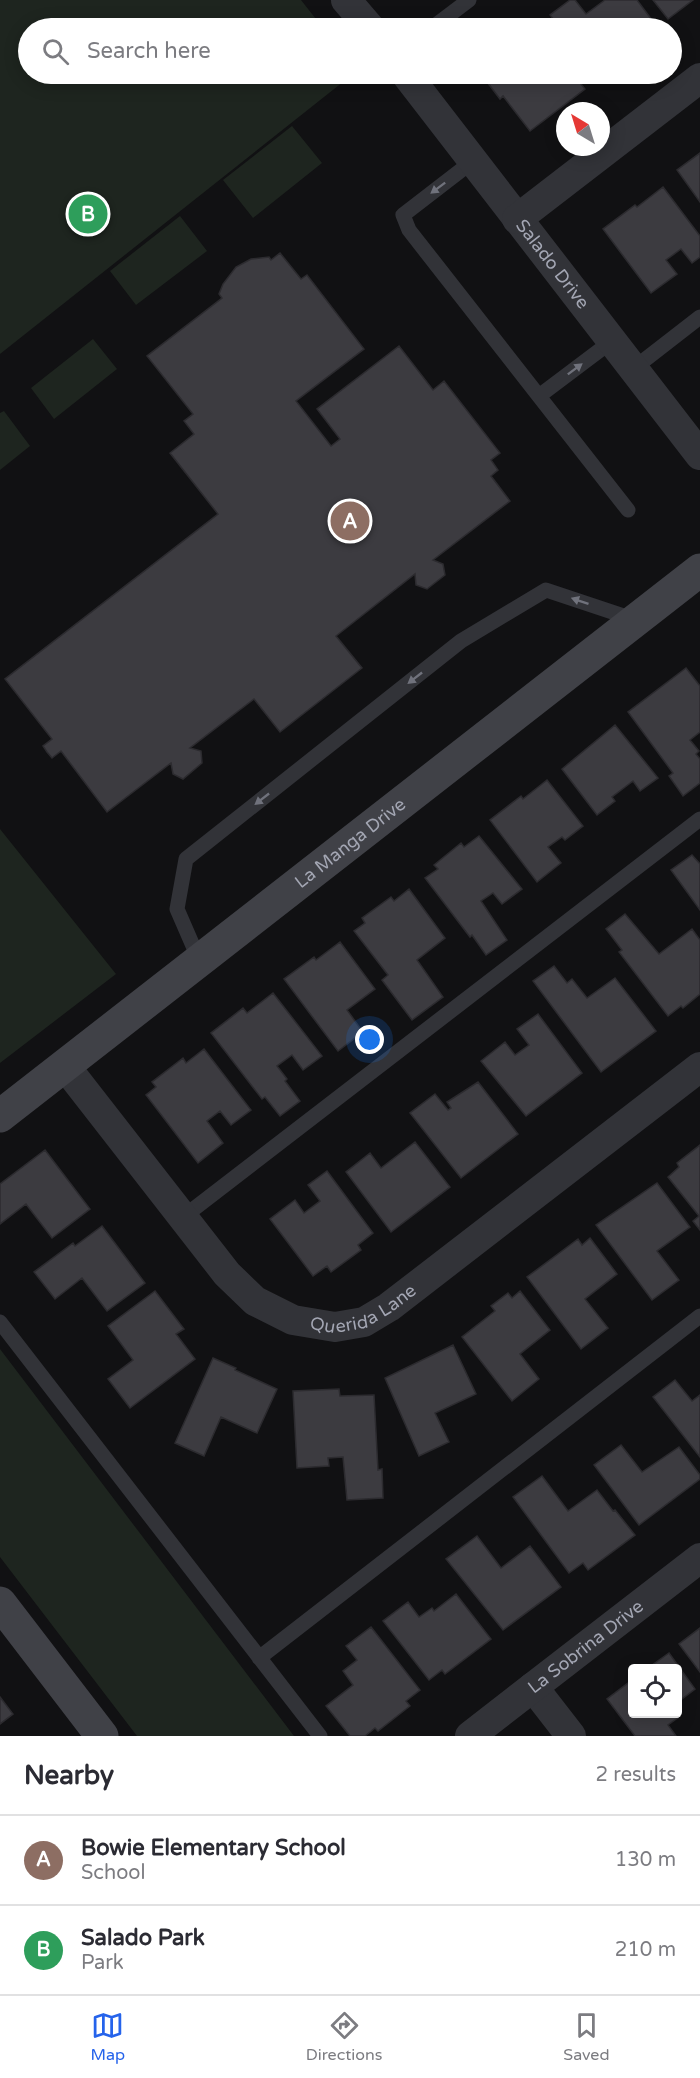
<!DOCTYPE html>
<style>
body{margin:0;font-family:"Varela Round",sans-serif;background:#f7f7f7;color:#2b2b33}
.controls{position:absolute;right:18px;bottom:18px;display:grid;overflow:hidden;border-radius:6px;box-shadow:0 3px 15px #0003}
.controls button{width:54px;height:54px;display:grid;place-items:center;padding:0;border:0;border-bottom:2px solid #e1e1e2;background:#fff;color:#2b2b33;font:30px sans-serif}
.compass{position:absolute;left:556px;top:102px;width:54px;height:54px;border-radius:50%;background:#fff;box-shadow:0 3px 15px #0003;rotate:322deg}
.you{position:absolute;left:370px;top:1040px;width:21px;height:21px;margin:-15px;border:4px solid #fff;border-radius:50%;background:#1a73e8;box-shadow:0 0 0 9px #1a73e833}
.badge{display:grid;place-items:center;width:39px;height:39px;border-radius:50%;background:#2563eb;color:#fff;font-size:20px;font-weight:700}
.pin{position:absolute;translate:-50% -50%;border:3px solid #fff;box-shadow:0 2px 6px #0006}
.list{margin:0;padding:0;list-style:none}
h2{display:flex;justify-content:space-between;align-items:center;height:78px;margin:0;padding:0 24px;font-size:26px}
h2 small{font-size:20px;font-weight:400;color:#7c7c81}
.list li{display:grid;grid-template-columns:39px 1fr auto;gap:18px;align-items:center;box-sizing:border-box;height:90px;padding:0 24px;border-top:2px solid #e1e1e2}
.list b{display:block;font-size:22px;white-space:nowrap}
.list p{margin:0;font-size:20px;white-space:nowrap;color:#7c7c81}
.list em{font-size:20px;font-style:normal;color:#7c7c81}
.icon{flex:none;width:33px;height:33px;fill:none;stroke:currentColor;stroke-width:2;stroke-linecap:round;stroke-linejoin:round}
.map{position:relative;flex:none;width:700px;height:1736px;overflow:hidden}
.search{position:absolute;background:#fff;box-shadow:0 3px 15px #0003;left:18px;right:18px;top:18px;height:66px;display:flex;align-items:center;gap:15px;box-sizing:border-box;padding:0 21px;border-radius:33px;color:#7c7c81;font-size:22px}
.sheet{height:258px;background:#fff}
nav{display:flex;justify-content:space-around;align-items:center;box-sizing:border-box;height:84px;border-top:2px solid #e1e1e2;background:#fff;font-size:16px;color:#7c7c81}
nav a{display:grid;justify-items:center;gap:3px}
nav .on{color:#2563eb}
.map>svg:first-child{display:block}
.green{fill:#1e251f}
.building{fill:#3c3b40;stroke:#2c2b2f;stroke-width:1.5}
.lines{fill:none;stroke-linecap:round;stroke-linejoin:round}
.lane{stroke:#323338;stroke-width:15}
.street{stroke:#323338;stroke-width:30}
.secondary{stroke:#404147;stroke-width:33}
.oneway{fill:#70727c}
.labels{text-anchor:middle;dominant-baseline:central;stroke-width:4.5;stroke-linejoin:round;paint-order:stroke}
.street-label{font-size:18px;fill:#a3a6b3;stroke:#0c0c0e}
</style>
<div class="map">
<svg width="700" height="1736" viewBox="0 0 700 1736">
<rect width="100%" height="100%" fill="#111113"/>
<!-- green -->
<path class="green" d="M0,0h301l22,28h-295v46h325l-353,280z
M292,126l30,37 -69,55 -30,-38z
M180,216l27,35 -71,54 -26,-34z
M93,339l24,30 -63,50 -23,-31z
M4,411l26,35 -30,24v-57z
M0,829l116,145 -116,89z
M0,1349l294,387h-157l-137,-179z"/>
<!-- building -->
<path class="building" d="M570,0h5l11,14 19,-14h32l21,28h-98l-10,-13z
M653,0h40l-25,19z
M481,74h43l3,4 6,-4h40l12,15 -55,42 -27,-35 -3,3z
M700,153v49l-23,-32z
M663,187l37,49v21l-8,6 -11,-14 -15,11 11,14 -26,19 -48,-64 32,-24 2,2z
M280,253l21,26 6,-4 57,74 -68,52 35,45 9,-7 -23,-30 82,-63 34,44 11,-9 56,72 -9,7 7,10 -7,6 19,25 -77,59 10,4 2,11 -18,14 -11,-4 -1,-11 -79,62 26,32 -82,64 -26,-33 -64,49 11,3 1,12 -19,16 -10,-5 -2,-11 -64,49 -46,-61 -9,7 -5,-6 -4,-6 9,-7 -47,-60 213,-165 -48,-61 24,-19 -10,-13 9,-7 -46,-58 75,-58 -3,-4 4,-10 13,-17 15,-8 18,-2 2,3z
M686,668l14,18v46l-10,8 9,11 -3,3 4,5v24l-17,13 -14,-20 4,-3 -45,-61z
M615,725l43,53 -18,13 -7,-10 -21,16 3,4 -18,14 -35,-46z
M547,780l36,46 -18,14 -3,-3 -14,10 13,16 -24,19 -47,-62 31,-24 2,3z
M479,836l43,53 -20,15 -9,-11 -12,8 26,39 -21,15 -14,-20 -2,2 -45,-59 13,-9 -4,-4 27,-22 3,4z
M692,855l8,9v46l-29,-40z
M409,889l36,49 -28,22 26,37 -31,23 -30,-40 6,-5 -34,-44 11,-8 -3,-5 29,-21 3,4z
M625,914l34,40 33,-25 8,11v54l-17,14 -2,-2 -13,10 -49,-64 3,-2 -16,-21z
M340,942l35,47 -28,21 16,22 -25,19 -54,-72 30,-22 2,3z
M554,966l13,17 5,-4 15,19 28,-20 41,53 -55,41 -68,-91z
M273,993l49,63 -19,14 -11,-15 -15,11 10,13 -2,2 15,20 -20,15 -15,-19 -3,2 -51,-66 32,-25 4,5z
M538,1014l44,59 -56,43 -45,-55 24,-19 10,13 14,-10 -12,-16z
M204,1049l47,61 -20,15 -11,-14 -13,10 16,22 -25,20 -52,-68 10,-8 -4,-5 31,-24 3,5z
M478,1082l40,52 -57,44 -51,-65 25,-19 13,16 3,-2 -4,-6z
M415,1142l35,45 -59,45 -45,-60 24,-19 11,15z
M700,1145v85l-7,-9 6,-5 -31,-39 11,-10 -2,-4z
M45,1150l45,59 -38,29 -26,-34 -26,20v-40z
M327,1171l46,62 -15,12 3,5 -30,22 -4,-6 -14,10 -43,-57 25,-19 9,13 16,-12 -12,-16z
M657,1183l33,44 -33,24 22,29 -27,20 -56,-75z
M102,1226l43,57 -38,28 -25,-33 -27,21 -21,-27 39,-29 2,3z
M590,1238l27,36 -32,25 23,29 -27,21 -54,-72 51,-38 4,6z
M155,1291l29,38 -8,5 19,25 -65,49 -22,-29 25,-19 -25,-34z
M520,1291l30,39 -30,24 19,25 -27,22 -50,-64 33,-26 -4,-5 17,-13 4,5z
M453,1345l23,49 -41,19 14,29 -30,14 -34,-78z
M213,1358l23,10 -1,2 42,19 -20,44 -36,-16 -17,39 -29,-13z
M675,1380l17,21 8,-6v62l-47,-60z
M339,1389l1,7 34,-1 4,75 4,-1 1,29 -36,2 -4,-43 -15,1 1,8 -32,2 -4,-77z
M621,1445l21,27 37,-25 21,28v4l-61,46 -45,-60z
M542,1476l26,35 29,-21 16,21 2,-1 20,25 -47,35 -5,-7 -14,10 -56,-76z
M477,1536l24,32 29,-22 31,41 -58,43 -57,-71z
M456,1594l35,45 -46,35 -3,-4 -13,10 -46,-59 25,-19 11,15 13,-9 2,3z
M371,1627l49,63 -14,11 4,5 -32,25 -3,-3 -10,8h-15l-24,-30 27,-21 -10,-14 14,-11 -11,-14z
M700,1628v44l-21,-28z
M669,1653l26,36 -17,13v-34h-30z
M632,1680v34h44l3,3 -11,8 8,11h-41l-28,-37z
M0,1697l13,17 -13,10z"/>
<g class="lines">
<!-- lane -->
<path class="lane" d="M432,28l37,-28
M473,161l-70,54 6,15 219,280
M633,369l67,-52
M539,396l73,-55
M200,962l-23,-53 9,-50 275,-218 85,-51 90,30
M182,1218l518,-399
M0,1322l320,414
M259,1658l441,-342"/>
<!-- street -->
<g class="street">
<path d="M346,0l24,28"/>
<path id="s1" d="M406,74l294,381"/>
<path d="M517,219l183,-141"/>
<path id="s2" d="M65,1066l162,208 28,27 38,19 42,7 29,-5 25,-15 311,-240"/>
<path d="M533,1687l38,49"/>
<path id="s3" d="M470,1736l230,-178"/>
</g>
<!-- secondary -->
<g class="secondary">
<path id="s4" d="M0,1116l700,-546"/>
<path d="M0,1603l102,133"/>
</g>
</g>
<!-- one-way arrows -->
<defs><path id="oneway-solid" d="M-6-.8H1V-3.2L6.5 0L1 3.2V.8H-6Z" transform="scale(1.5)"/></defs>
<g class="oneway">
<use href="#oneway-solid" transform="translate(438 188) rotate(143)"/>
<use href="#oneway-solid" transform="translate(575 369) rotate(-37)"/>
<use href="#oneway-solid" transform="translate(580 601) rotate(-161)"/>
<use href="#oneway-solid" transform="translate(415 678) rotate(142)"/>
<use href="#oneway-solid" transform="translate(262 799) rotate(142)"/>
</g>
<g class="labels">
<!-- street labels -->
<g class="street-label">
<text stroke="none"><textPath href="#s1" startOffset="240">Salado Drive</textPath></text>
<text stroke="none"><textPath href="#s4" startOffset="444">La Manga Drive</textPath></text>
<text stroke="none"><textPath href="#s2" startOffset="420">Querida Lane</textPath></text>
<text stroke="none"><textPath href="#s3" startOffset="146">La Sobrina Drive</textPath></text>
</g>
</g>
</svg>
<div class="controls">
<button><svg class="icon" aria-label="locate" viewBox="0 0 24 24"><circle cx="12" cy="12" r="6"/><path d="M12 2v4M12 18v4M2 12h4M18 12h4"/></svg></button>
</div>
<svg class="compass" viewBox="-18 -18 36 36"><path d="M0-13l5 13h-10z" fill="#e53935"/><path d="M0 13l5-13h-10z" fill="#7c7c81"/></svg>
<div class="you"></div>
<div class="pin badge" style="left:350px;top:521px;background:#8d6e63">A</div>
<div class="pin badge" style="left:88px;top:214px;background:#2e9e5b">B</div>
<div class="search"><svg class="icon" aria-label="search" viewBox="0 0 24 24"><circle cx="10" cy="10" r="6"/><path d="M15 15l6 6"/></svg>Search here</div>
</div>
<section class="sheet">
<h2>Nearby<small>2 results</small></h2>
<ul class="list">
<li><span class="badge" style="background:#8d6e63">A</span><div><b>Bowie Elementary School</b><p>School</p></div><em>130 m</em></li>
<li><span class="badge" style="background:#2e9e5b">B</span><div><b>Salado Park</b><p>Park</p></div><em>210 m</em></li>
</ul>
</section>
<nav>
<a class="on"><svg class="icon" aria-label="map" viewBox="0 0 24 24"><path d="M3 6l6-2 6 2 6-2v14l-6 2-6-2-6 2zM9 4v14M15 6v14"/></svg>Map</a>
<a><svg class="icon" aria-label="directions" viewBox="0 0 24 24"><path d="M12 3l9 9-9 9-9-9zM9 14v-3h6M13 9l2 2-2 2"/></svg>Directions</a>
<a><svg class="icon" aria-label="saved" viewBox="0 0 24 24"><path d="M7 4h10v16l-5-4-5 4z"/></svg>Saved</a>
</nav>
